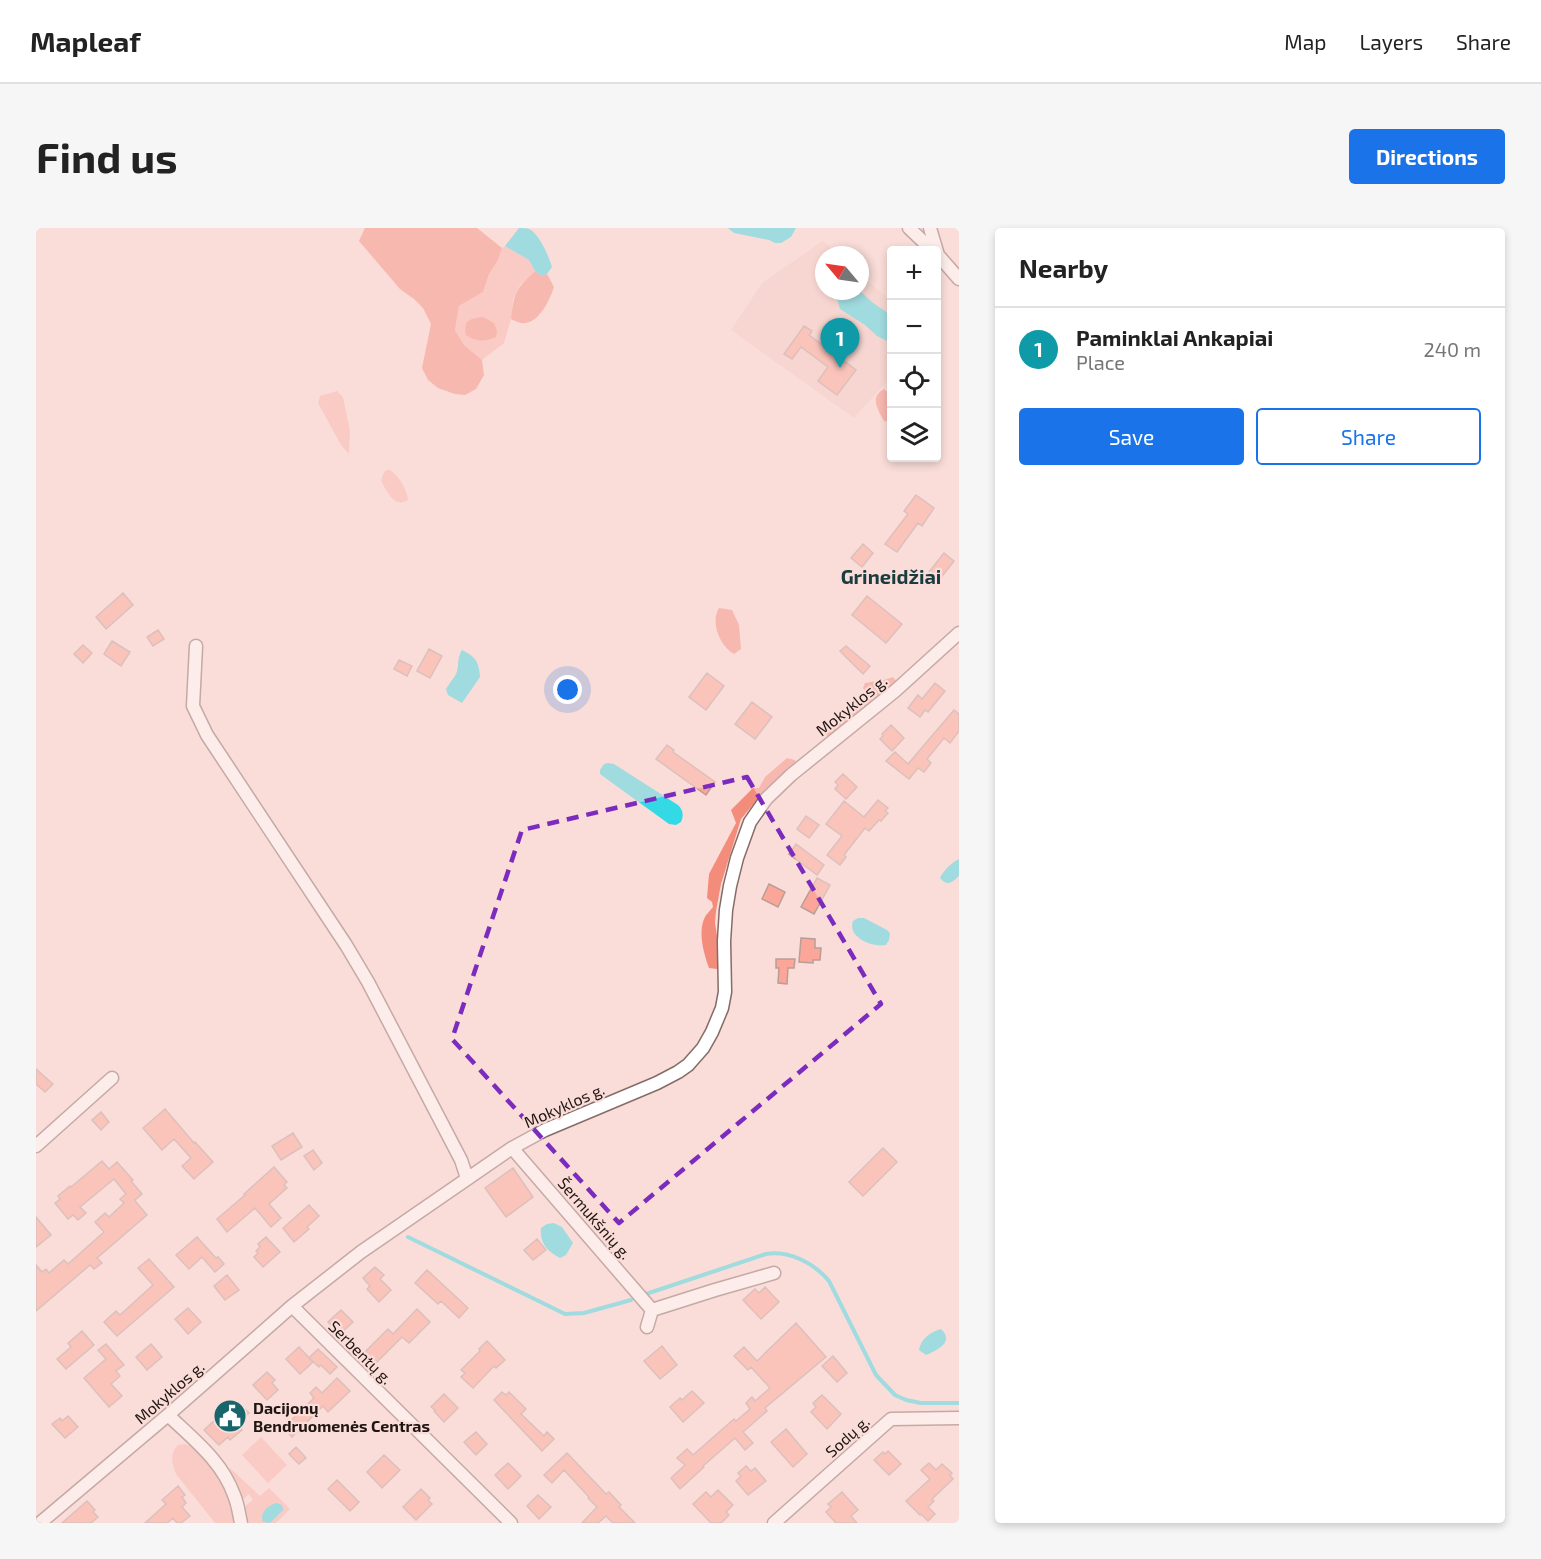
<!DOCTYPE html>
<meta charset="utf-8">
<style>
body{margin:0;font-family:"Exo 2",sans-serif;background:#f6f6f6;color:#222}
.controls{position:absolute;right:18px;top:18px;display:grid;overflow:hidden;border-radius:6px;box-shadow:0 3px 9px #0003}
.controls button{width:54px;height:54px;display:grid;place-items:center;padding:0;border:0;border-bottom:2px solid #e0e0e0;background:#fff;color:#222;font:30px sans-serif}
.compass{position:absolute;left:779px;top:18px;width:54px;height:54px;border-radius:50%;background:#fff;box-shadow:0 3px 9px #0003;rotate:299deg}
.you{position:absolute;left:532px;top:462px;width:21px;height:21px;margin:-15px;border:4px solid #fff;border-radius:50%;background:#1a73e8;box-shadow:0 0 0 9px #1a73e833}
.badge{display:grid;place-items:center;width:39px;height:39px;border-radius:50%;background:#1a73e8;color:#fff;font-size:20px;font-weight:700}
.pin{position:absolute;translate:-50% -50px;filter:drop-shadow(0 2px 3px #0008)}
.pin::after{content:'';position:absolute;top:32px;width:21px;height:18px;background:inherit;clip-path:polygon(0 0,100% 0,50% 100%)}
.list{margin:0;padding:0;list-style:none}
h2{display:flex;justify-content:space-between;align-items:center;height:78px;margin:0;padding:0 24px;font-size:26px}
h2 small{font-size:20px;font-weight:400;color:#767676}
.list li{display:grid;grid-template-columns:39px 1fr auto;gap:18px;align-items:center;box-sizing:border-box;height:84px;padding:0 24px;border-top:2px solid #e0e0e0}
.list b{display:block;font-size:22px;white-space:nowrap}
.list p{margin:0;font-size:20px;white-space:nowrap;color:#767676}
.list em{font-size:20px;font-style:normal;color:#767676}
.actions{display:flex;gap:12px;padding:18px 24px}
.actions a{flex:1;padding:14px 0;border:2px solid #1a73e8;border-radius:6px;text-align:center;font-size:21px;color:#1a73e8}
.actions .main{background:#1a73e8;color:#fff}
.icon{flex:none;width:33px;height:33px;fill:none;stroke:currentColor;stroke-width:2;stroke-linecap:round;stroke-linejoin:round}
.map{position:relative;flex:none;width:923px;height:1295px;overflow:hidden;border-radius:6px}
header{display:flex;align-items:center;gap:36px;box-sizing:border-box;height:84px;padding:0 30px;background:#fff;border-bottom:2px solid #e0e0e0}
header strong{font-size:28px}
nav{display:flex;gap:33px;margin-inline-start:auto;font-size:21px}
.intro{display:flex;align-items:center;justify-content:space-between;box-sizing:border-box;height:144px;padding:0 36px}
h1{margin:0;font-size:42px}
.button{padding:15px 27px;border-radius:6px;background:#1a73e8;color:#fff;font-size:21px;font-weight:700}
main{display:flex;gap:36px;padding:0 36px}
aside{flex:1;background:#fff;border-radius:6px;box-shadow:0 3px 9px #0003}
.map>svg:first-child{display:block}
.built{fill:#f3cec7}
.green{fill:#f8b7ac}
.forest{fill:#f48c7c}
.water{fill:#33dae6}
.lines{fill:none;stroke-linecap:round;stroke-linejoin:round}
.stream{stroke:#33dae6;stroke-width:4}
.building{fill:#fba698;stroke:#b99d98;stroke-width:1.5}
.minor-casing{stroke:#856c67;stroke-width:15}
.minor{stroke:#fff;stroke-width:12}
.marked{fill:none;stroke:#7b2cbf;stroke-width:4.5;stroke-dasharray:12 8;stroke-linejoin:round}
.labels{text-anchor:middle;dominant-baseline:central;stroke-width:4.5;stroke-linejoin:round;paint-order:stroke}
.street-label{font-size:16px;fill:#1f1513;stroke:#faddd8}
.poi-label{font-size:16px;font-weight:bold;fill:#1f1513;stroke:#faddd8;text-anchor:start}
.quarter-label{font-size:20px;font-weight:bold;fill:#1a3c3f;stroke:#faddd8}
</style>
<header>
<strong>Mapleaf</strong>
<nav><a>Map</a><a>Layers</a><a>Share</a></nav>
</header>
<div class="intro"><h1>Find us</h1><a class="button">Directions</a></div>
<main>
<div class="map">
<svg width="923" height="1295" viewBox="0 0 923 1295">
<rect width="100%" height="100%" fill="#faddd8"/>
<!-- built -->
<path class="built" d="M787,13l16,14h-15v36h36v-17l31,27v76l-37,41 -123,-88 31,-47z"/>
<!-- green -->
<path class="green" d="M469,18l24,14 6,11 -15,14 -7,14 -2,20 -7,24 -22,17 -18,-15 -9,-15 4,-24 24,-14 6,-18 9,-14 4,-12z
M301,163l6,6 7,34 -1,23 -8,-9 -23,-42 2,-7z
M350,242h4c9,6 17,19 18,30 -14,9 -21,-9 -27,-19l2,-7z
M225,1209l26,28 -19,18 -26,-28z
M148,1216c18,4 40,39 46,55 2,8 3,16 5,24h-20l-39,-49c-4,-10 -7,-20 2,-29z
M193,1239l31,29 9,-8 21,21 -14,14h-27l-4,-17 8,-6 -4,-6 -6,5 -6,-17z"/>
<!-- forest -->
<path class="forest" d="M329,0h112l25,20 -4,12 -9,14 -6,18 -24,14 -4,24 9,15 18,15 2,15 -8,14 -11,6 -10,-1 -17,-6 -10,-8 -6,-12 9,-44 -8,-16 -9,-9 -14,-10 -41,-48z
M499,43l6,5 6,-2 7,13c-4,12 -14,35 -29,36 -5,1 -9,-2 -14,-4 3,-27 5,-30 24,-48z
M447,89l11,6 3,8 -1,6c-11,5 -20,5 -30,-2 -3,-15 3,-16 17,-18z
M848,161l7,6v27l-7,-1c-6,-11 -15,-24 0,-32z
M683,380l13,2 7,15 2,24 -7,5c-14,-8 -24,-31 -15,-46z
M857,449l4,5 -11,7 -6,-1 1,7 -15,15h-8c-2,11 -21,23 -30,26l-7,-5v-3l26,-21 8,1 1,-8 12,-5 -5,-7 2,-5 19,-3z
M751,530l8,2 1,5 -29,23 -26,31 -20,65 -5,27 -1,12 4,26 -2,20 -8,-1c-5,-14 -11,-34 -5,-49 2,-5 6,-8 9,-12l-1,-5 -5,-4 2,-24 27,-51 -5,-13 22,-22h6l6,-11z"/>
<!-- water -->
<path class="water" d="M483,0c3,0 8,0 10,1 10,4 20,28 23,38l-5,7 -6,2 -6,-5 -6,-11 -24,-14z
M692,0h68l-5,9 -10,6h-6l-6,-3 -35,-7z
M799,63h25l13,12 18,12v28l-14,-7 -12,-11 -25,-16z
M426,422c14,7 17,12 18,27l-18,26 -14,-8 -2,-6c3,-5 6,-9 9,-13 5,-8 1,-17 7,-26z
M572,535l6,1 64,41c5,5 6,10 3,17l-5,3 -7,-1 -65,-47 -4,-3v-4l4,-6z
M923,631v17c-6,6 -12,11 -19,2 3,-7 12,-16 19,-19z
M822,690h6l23,12 3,3 -1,7 -3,5c-14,3 -39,-8 -33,-24z
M518,995l8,4 11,16 -7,12 -6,3c-12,-6 -21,-15 -19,-30l6,-4z
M905,1101c14,13 -4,21 -15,26l-7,-5c2,-12 12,-18 22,-21z
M241,1275l5,2 1,5 -13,13 -7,-1c-4,-9 5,-17 14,-19z"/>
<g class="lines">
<!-- stream -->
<path class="stream" d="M372,1009l157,77 19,-1 47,-13
M610,1066l120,-40c23,-4 48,9 63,27l47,94 19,20 11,5 15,3h38"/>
</g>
<!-- building -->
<path class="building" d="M768,98l8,5 -3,4 47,35 -19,25 -19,-14 10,-14 -27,-20 -9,12 -8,-5z
M880,267l18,13 -12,18 -4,-3 -21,29 -12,-8 23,-30 -4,-3z
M827,316l10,9 -11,14 -11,-9z
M908,325l10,8 -15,19 -10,-8z
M87,365l10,12 -27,24 -10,-12z
M831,368l35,28 -16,19 -34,-28z
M122,402l6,9 -11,7 -6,-9z
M76,413l18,11 -9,14 -17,-12z
M47,417l9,8 -9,10 -9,-9z
M810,418l24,20 -7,8 -23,-23z
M393,421l13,7 -12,22 -13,-7z
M363,432l13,6 -5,10 -13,-7z
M671,445l17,13 -18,24 -17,-13z
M899,455l10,8 -17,21 -3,-2 -5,7 -12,-9 10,-13 4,4z
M716,474l20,15 -17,22 -20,-15z
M918,482l5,4v17l-9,12 -6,-5 -17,21 4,4 -7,9 -6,-4 -9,11 -23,-18 9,-9 13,12z
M855,497l13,13 -12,13 -12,-12 3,-3 -1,-2z
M631,517l7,5 -1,2 42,30 -9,13 -50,-36z
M807,546l14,13 -11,12 -11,-10 3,-4 -3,-3z
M842,572l10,8 -3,3 3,2 -7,8 -2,-1 -10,11 -4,-3 -21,27 2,2 -6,8 -13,-10 15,-19 -16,-12 18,-23 20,16z
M770,588l13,9 -10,13 -12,-9z
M760,616l28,21 -7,10 -28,-21z
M781,650l13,7 -16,29 -13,-7z
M733,656l16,8 -7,15 -16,-8z
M765,710l14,1v9h6l-1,12h-7v3l-14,-1z
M740,731h19l-1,9h-6l-1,16 -9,-1 1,-15h-3z
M0,841l17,15 -8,8 -9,-8z
M129,881l29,34 1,-1 18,20 -19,17 -12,-13 9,-8 -17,-19 -12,11 -19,-22z
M65,884l8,10 -8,8 -9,-10z
M257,905l9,14 -21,13 -9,-14z
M847,920l14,14 -34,34 -14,-14z
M277,922l9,13 -8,7 -10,-14z
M66,933l7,8 8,-7 16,18 -2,1 11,13 -7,6 1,2 11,13 -50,43 5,5 -8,6 -4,-4 -54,46v-46l6,7 4,-3 3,4 15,-13 4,4 36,-32 -9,-10 10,-9 4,4 15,-14 -4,-4 6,-5 -12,-15 -34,28 6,6 -8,7 -5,-5 -5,4 -13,-16 5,-4 -2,-3 12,-10 1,1z
M238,939l13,15 -3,3 3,3 -18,16 12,14 -10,9 -16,-19 -28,24 -10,-13 28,-24 -1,-1z
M477,940l20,29 -27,20 -21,-29z
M273,977l10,11 -12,11 2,2 -15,13 -11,-14z
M0,989l15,18 -15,12z
M161,1009l19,21 2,-1 6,7 -9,8 -13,-15 -13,12 -13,-14z
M230,1009l14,15 -17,15 -9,-10 4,-4 -2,-2 4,-4 -2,-3z
M501,1011l9,11 -13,10 -9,-10z
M113,1031l25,28 -57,49 -13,-14 12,-11 4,4 33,-30 -15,-17z
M339,1039l9,8 -4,4 11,11 -12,12 -12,-13 3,-3 -7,-8z
M391,1042l41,38 -9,10 -18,-17 -3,3 -23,-21z
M191,1047l12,15 -14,10 -11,-14z
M729,1059l14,15 -18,17 -18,-19 12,-11 4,4z
M152,1080l13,14 -13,12 -13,-15z
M381,1081l13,13 -21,21 -7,-6 -30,30 -11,-11 27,-27 5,5z
M305,1082l12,12 -13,12 -12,-12z
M760,1095l30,34 -61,51 2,3 -24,21 10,11 -8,7 -10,-12 -32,28 1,1 -24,22 -9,-11 14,-13 -8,-7 10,-9 6,6 41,-36 2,2 14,-12 -4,-6 6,-6 3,4 15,-13 -19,-21 -3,3 -14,-14 10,-9 13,14z
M46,1103l12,14 -28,24 -9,-10 14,-12 -3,-4z
M451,1113l18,19 -9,8 -2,-2 -21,22 -12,-11 4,-4 -4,-3 19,-19 -1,-2z
M70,1116l18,21 -8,6 4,5 -9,8 11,12 -13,11 -25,-29 22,-19 -8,-9z
M115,1116l11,13 -15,13 -11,-13z
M626,1118l15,19 -17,14 -16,-18z
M263,1119l14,15 -13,12 -14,-15z
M282,1121l19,18 -7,7 -9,-9 -2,2 -10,-9z
M797,1128l14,17 -10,9 -15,-16z
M231,1144l8,8 -3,3 6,7 -11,10 -14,-15z
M301,1150l13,13 -22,21 -5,-6 -31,31 -9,-9 31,-30 -4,-5 6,-6 6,6z
M656,1163l12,12 -21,19 -13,-15 10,-9 2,2z
M466,1164l4,3 3,-3 17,17 -5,5 23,22 3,-4 7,7 -12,12 -48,-51z
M408,1166l14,14 -14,14 -10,-11 1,-1 -4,-3z
M786,1167l19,19 -14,15 -16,-17 5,-5 -3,-4z
M203,1175l10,10 -13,11 6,6 -12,10 -2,-3 -9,8 -15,-15 12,-11 2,3z
M32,1188l10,11 -13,11 -13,-14 8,-6 2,3z
M750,1201l21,25 -14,13 -22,-25z
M440,1204l11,12 -11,11 -12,-13z
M260,1219l10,11 -7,6 -10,-10z
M852,1223l13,13 -12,11 -15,-15 9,-8 2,2z
M531,1225l39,41 3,-2 12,13 -2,2 16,16h-22l-7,-7 -8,7h-16l15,-16 -9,-9 1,-1 -25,-27 -12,13 -8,-8z
M348,1227l16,15 -18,18 -15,-16z
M472,1235l13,13 -13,13 -13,-14z
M893,1235l7,7 6,-6 10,9 -2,2 3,4 -21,20 2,2 -6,6 7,7 -7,7 -7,-7 -1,1 -14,-14 24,-22 -9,-9z
M710,1238l5,5 4,-3 11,13 -18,14 -12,-14 5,-5 -3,-3z
M301,1252l22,22 -9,9 -22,-22z
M142,1258l7,9 -3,2 4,6 -4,4 8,9 -9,7h-4l-4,-5 -6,5h-22l21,-19 -4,-4z
M385,1261l9,9 -2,2 4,4 -16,16 -13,-13z
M682,1262l15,15 -7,7 3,3 -8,8h-10l-18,-19 13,-12 5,5z
M806,1264l16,18 -7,6 6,7h-21l-10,-11 5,-5 -3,-3z
M502,1267l13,12 -12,12 -12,-13z
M51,1273l8,9 -2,2 5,5 -7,6h-29z"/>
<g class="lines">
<defs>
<path id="minor" d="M873,0l23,22
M894,0l8,27 21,24
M160,418l-3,60 14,29 139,210 22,37 93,178 6,18
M0,918l76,-68
M476,920l140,162 -5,17
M256,1078l219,217
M616,1082l63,-20 59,-17
M132,1187c25,24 54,46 66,80 4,9 5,19 7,28
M4,1295l128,-108 124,-109 69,-54 151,-104 33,-18 112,-47 21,-11 10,-7 15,-17 9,-16 10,-24 3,-16 -1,-51 2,-31 4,-24 7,-28 13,-36 16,-23 25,-24 104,-84 64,-58
M738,1295l117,-104 68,-1"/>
</defs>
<!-- minor casing -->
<use href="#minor" class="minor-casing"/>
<!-- minor -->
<use href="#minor" class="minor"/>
</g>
<!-- marked area -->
<path d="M0 0H923V1295H0ZM711,549l134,227 -262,219 -167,-184 70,-209z" fill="#faddd8" fill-opacity=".55" fill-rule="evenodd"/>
<path class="marked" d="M711,549l134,227 -262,219 -167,-184 70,-209z"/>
<!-- icons -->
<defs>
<symbol id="civic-disc" viewBox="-11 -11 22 22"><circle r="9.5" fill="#18666c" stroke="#faddd8"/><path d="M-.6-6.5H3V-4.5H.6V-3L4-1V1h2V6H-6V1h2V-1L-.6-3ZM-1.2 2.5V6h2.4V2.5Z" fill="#fff"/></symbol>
</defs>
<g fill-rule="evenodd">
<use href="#civic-disc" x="175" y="1169" width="38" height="38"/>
</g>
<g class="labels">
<!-- street labels -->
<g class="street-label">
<text transform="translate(815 477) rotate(-39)">Mokyklos g.</text>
<text transform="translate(528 877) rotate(-24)">Mokyklos g.</text>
<text transform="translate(559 990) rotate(49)">Šermukšnių g.</text>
<text transform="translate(325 1124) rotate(45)">Serbentų g.</text>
<text transform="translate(133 1164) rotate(-41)">Mokyklos g.</text>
<text transform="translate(811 1208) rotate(-42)">Sodų g.</text>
</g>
<!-- poi labels -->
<g class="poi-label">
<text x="217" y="1179">Dacijonų<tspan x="217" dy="18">Bendruomenės Centras</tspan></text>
</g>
<!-- quarter labels -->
<g class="quarter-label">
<text x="855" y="348">Grineidžiai</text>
</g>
</g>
</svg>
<div class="controls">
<button>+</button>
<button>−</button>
<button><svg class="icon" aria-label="locate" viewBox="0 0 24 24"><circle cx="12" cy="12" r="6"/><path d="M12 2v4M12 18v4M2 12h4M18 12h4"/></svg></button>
<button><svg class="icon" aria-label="layers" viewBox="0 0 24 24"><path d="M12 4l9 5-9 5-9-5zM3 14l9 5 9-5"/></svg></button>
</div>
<svg class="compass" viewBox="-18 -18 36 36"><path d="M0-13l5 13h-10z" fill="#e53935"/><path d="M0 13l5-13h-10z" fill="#767676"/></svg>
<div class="you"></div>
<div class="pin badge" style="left:804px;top:140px;background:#0f9aa8">1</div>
</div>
<aside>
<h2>Nearby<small></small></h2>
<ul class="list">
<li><span class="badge" style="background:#0f9aa8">1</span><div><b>Paminklai Ankapiai</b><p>Place</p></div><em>240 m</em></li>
</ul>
<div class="actions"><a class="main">Save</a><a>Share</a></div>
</aside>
</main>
